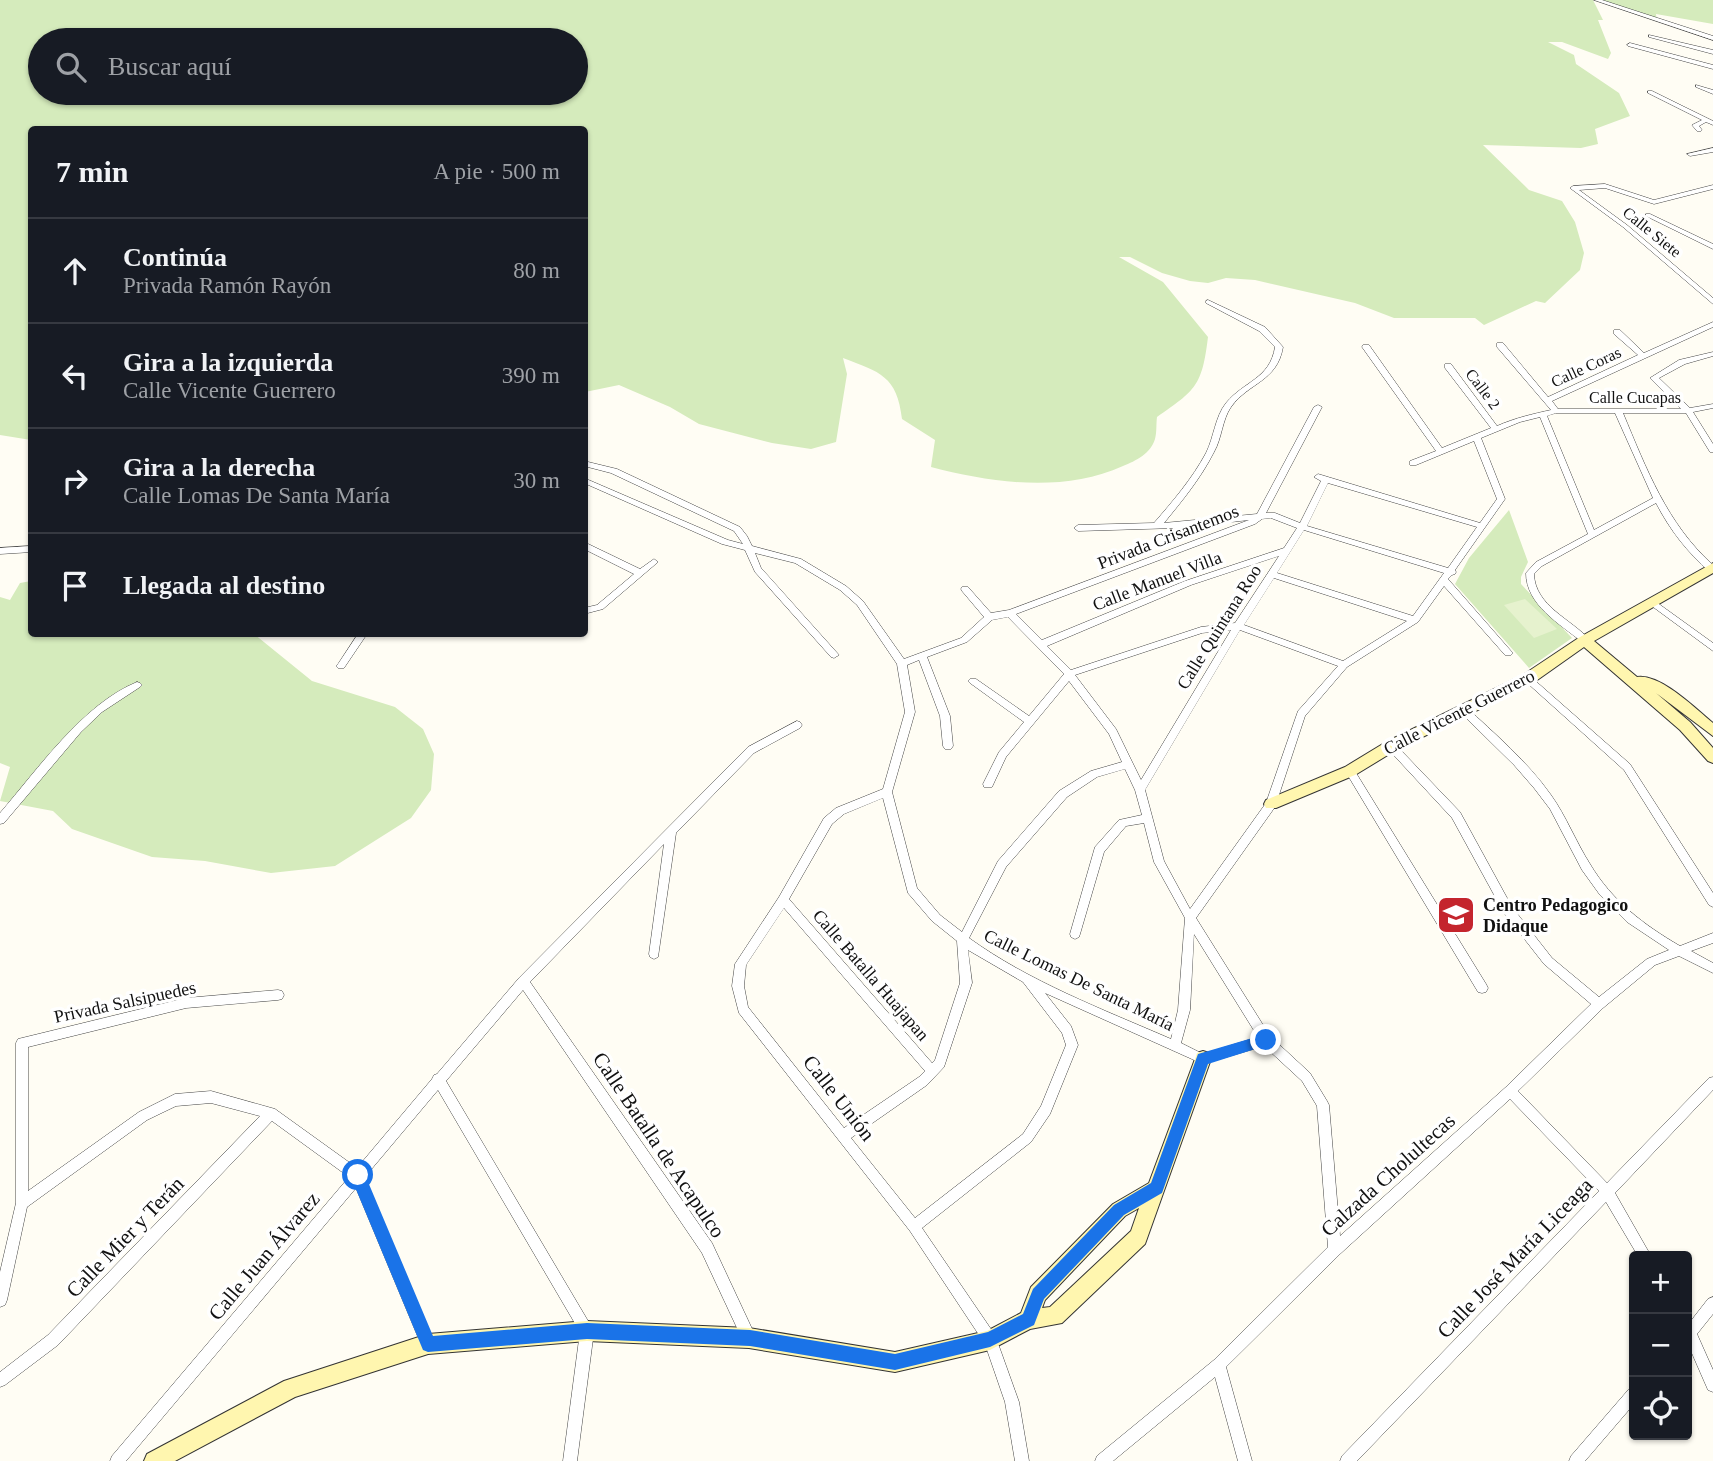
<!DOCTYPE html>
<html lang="es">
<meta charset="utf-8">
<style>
body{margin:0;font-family:Georgia,serif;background:#242831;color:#f1f3f6}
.controls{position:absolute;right:21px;bottom:21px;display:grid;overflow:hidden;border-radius:7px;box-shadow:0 2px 5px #0004}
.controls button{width:63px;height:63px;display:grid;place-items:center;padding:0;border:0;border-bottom:2px solid #363941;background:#171b24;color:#f1f3f6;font:35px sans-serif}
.stop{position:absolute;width:21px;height:21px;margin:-16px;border:5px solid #1a73e8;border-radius:50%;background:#fff}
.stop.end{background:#1a73e8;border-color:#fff;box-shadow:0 2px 7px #0008}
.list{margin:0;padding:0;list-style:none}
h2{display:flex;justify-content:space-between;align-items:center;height:91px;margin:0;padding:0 28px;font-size:30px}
h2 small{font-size:23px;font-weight:400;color:#9ea1a6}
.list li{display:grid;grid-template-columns:46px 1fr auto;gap:21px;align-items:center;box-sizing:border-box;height:105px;padding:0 28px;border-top:2px solid #363941}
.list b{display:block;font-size:26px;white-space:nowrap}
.list p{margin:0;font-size:23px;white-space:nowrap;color:#9ea1a6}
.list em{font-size:23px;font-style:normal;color:#9ea1a6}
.icon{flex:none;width:38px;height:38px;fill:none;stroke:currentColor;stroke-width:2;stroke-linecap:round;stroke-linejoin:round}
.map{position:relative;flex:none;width:1713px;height:1461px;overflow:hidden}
.search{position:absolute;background:#171b24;box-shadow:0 2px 5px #0004;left:28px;top:28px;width:560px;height:77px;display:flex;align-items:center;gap:18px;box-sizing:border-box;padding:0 24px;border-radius:38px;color:#9ea1a6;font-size:26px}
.panel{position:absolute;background:#171b24;box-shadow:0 2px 5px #0004;left:28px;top:126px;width:560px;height:511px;border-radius:7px}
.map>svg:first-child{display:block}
.green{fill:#d5ebbc;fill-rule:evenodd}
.pitch{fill:#e6f2ce}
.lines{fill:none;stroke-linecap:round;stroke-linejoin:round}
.street-casing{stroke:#444;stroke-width:1}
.secondary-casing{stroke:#333;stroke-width:2}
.street{fill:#fff;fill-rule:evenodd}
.secondary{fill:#fff6af;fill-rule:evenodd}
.route{fill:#1a73e8}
.labels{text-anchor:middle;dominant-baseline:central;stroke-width:7;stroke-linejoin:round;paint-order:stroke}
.far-street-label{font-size:16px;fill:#111;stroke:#fff}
.street-label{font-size:18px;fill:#111;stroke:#fff}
.poi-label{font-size:18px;font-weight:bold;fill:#111;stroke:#fff;text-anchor:start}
.near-street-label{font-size:21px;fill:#111;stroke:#fff}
</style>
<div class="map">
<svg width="1713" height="1461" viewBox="0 0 1713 1461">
<rect width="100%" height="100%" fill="#fffdf4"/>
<!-- green -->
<path class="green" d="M0,0h1593l10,20h-5l13,33 -3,6 -46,-17h-14l26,13 2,9 43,29 11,23 -35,13 3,15 -17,4 -98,-3 46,45 33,11 13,21 9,31 -4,17 -35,33 -9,-2 -52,24 -9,-7h-81l-39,-15 -100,-23 -29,-2 -18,5 -18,-2 -28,-8 -32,-16h-11l44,25 45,55c-6,49 -12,53 -51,80 -1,7 0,15 -2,22 -4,14 -19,22 -32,27 -60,27 -130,17 -192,1l4,-27 -33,-21c-5,-43 -22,-47 -59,-61l4,16 -11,68 -25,7 -39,-6 -73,-19 -29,-17 -51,-22 -34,7 -1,-262h-552l-1,310 -31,-5zM576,40v53h-536v-53z
M1597,0h116v24l-57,-10 1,7z
M1509,510l19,52 -7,15v7l51,54 -43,30 -74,-84 14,-26z
M31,581l1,53h222l58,47 83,26 28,22 11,25 -3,36 -20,28 -76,48 -64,7 -66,-12 -53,-4 -80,-28 -19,-18 -53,-10 10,-34 -10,-4v-166l10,3 10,-17z"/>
<!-- pitch -->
<path class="pitch" d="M1525,599l32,30 -23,9 -30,-33z"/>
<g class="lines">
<defs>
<path id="street" d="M1594,0h8l111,36v4z
M1649,35l64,15v4l-64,-17z
M1630,43l83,22v4l-85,-23 -1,-1z
M1696,85l17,5v4l-17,-7z
M1648,91h4l61,30v4l-7,-3 -7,4 3,4 -1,1h-4l-5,-6 10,-5 -54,-27z
M1713,148v4l-23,4 -3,-2z
M1605,184l49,16 59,-15v4l-59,15 -49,-16 -26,2 48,35 86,73v6l-90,-77 -53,-39 3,-2z
M1646,214h4l63,30v5l-67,-33z
M1208,300l57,27 18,20c-6,35 -34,35 -52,60 -9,13 -9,31 -17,45 -13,26 -32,49 -50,71l93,-9 57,-107 4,-2 4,2 -56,106h9l25,10 21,-42 -7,-4 4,-3 162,49 17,-24 -23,-58 -58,24h-6v-4l26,-10 -74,-104 1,-2h6l73,103 49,-20 -46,-60v-4h6l46,62c18,-8 36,-12 54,-16l-54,-63v-4h6l45,54 90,-42 -24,-21v-4h6l24,23 69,-31v5l-161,74 6,8h123l-31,-31 29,-18 34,-8v4l-28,8 -26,14 31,30 23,-4v4l-20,4 20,32v8h-3l-24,-39h-63c23,55 44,111 90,152v8l-3,-1c-23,-20 -40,-42 -54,-69l-114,63 -8,8c1,32 37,45 56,66l-5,3 -3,-1c-22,-18 -56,-37 -56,-69l10,-11 52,-28 -48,-117 -20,5 -39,16 24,61 -50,71 1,2 -1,2 -3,1 -4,4 63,72 2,2 -2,2h-6l-61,-69 -26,36 -71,45 -42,49 -30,91 -79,111 74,118 40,37 17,28 2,4 11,131 166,-149 85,-83 -47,-40 -40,-51 -52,-95 -64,-69 -2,-3 2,-3h6l66,69 52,95 40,51 47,39 48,-38 22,-9 -42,-28 -27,-27 -18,-25 -32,-61 -16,-21 -20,-23 -57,-56 2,-3h6c30,28 62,55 86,89 15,21 25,47 39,69 22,37 54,61 90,82l33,-13v10l-22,8 22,12v10l-34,-17 -24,9 -52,43 -85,83 89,92 102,-105 4,-1v13l-98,103 36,63h-13l-32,-54 -249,259h-17l2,-5 257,-265 -89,-92 -170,155 -114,113 26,94h-14l-23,-84 -102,84h-18l2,-5 117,-96 114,-113 -11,-141 -15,-25 -38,-35 -61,18 -158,-71 26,33 7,19 -28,69 -19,28 -109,86 73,107 24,67 10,59h-14l-10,-59 -20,-58 -75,-113 -171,-218 -7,-27 3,-22 44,-67 45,-79 12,-10 47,-19 22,-77 -8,-48 -40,-59 -17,-15 -45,-27 -40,-10 6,15 78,87 -5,3 -3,-1 -76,-85 -10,-22 -23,-6 -138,-61v-5l144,62 15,4 -9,-13 -123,-58 -27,-7v-5l33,8 123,58 7,9 5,10 49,13 45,27 17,15 41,58 57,-21 23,-21 -22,-26 -1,-2 1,-2h6l23,26 18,-3 240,-90 -73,8 -98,3 -4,-3 4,-3 76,-2c19,-22 38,-44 52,-70 8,-16 9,-36 20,-50 18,-22 44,-24 49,-56l-16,-16 -53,-28v-2zM1556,413h59l38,85 -59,32 -47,-114zM1328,483l149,44 -29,41 -141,-42zM1271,518l26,10 -13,20 -99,33 -143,59 -26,-26 239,-90 7,-5zM1304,530l140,43 -31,43 -136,-43zM1279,556l-44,67 -34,4 -130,43 -24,-24 144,-61zM1274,578l133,43 -64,40 -99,-36zM1008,617l56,57 -35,42 -53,-37h-6l-2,2 2,2 54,39 -25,30 -16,32 1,3h8l14,-30 63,-76 40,53 13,28 -31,9 -32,20 -61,70 -36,71 -22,-17 -23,-27 -25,-96 23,-80 -8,-47 12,-5 21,56 3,30 2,3h6l2,-3 -3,-30 -23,-59 40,-15 25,-22zM1231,630l-90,150 -25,-51 -41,-54 127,-42zM1240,630l98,36 -40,45 -32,92 -76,106 -26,-48 -19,-71zM1125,769l10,21 7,25 -23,5 -24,27 -25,87 1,3 4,2 4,-2 1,-3 24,-82 22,-26 18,-3 10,39 31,56 -7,92 -7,29c-69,-30 -141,-57 -202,-101l37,-71 61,-70 30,-20zM883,798l25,95 24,28 25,20 3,42 -25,77 -3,3 -143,-164 43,-75 12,-10zM784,908l141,163 -6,6 -75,51 -96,-121 -4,-21 2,-21zM1194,934l64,103 -55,17 -22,-11 9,-33zM968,950l55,32 39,51 4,12 -25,61 -18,28 -108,84 -64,-80 76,-53 17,-18 28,-84z
M584,542l56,27 14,-10 4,3 -55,47 -19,5v-6l13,-3 37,-31 -50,-25z
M32,546v6l-32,2v-6z
M1652,599l61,44v8l-64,-47 -1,-2z
M358,634h9l-23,34h-6l-2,-2 2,-2z
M1528,676l3,1 99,87 83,129v14l-4,-2 -85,-135 -99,-89 -2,-2z
M137,682l3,1 2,2 -2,2 -38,25 -21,20 -77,91 -4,1v-11c38,-44 83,-109 137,-131z
M797,721l3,1 2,3 -2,3 -46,25 -78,80 -18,124 -4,2 -4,-2 -1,-3 15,-110 -134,138 182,261 42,90 2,5 -2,5 -5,2 -5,-2 -42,-90 -179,-263 -77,91 148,250 -17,130h-14l17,-129 -142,-242 -74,88 71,166 -2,5 -5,2 -5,-2 -67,-161 -230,273h-16l2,-5 237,-279 -77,-56 -214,224 -53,40 -5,2v-15l48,-37 212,-219 -49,-13 -35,3 -29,14 -120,87 -20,93 -2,5 -5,2v-35l16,-69v-160l2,-4 168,-41 92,-8 4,1 2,4 -2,4 -4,1 -92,8 -158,39v144l111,-79 36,-18 36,-3 64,18 82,59 75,-89 2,-4 3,-1 82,-96 229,-231z
M1350,767l3,1 133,216 2,4 -2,4 -4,1 -4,-1 -131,-218 -2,-3 2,-3z
M1713,1297v17l-16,20 16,36v22l-5,-2 -21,-48v-22l3,2 18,-23z
M1634,1387v17l-49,57h-16l2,-5 58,-67z"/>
<path id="secondary" d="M1713,563v10l-119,68 43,36c23,-4 59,32 76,46v13l-57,-43 34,29 23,26v15l-5,-2 -28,-31 -96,-83 -51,36 -137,67 -41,25 -79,33h-10l-2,-4 2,-4 79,-33 41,-25 137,-67 57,-38z
M1203,1051l6,2 2,6 -66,185 -83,79 -32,6 -40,21 -95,22 -146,-24 -162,-7 -159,13 -133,43 -120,64h-31l3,-7 137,-73 144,-47 159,-13 162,7 146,24 92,-21 34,-18 10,-26 82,-83 36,-21 46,-124 2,-6zM1139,1208l-8,23 -81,76 -8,1 3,-8 80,-84z"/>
</defs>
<!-- street casing -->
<use href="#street" class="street-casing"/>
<!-- secondary casing -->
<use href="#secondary" class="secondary-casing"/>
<!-- street -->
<use href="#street" class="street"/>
<!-- secondary -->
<use href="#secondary" class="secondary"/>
</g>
<!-- route -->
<path class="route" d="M1266,1034l5,1v9l-63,20 -46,129 -38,22 -80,84 -10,26 -44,22 -95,23 -145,-24 -163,-7 -159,13 -5,-2 -73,-175 2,-5h11l70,166 154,-13 163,7 145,24 93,-22 35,-18 10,-25 81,-84 37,-22 47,-129z"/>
<!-- icons -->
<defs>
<symbol id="school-square" viewBox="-11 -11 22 22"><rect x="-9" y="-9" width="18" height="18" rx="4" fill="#c4252d" stroke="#fff"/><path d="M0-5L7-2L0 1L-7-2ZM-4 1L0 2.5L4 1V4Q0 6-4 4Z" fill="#fff"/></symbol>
</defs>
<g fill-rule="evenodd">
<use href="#school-square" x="1434" y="893" width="44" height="44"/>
</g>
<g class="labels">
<!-- far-street labels -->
<g class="far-street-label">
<text transform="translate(1652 232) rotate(39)">Calle Siete</text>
<text transform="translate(1586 367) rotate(-25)">Calle Coras</text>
<text transform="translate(1483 389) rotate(53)">Calle 2</text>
<text x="1635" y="397">Calle Cucapas</text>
</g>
<!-- street labels -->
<g class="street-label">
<text transform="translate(1168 537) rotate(-21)">Privada Crisantemos</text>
<text transform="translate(1157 581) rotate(-21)">Calle Manuel Villa</text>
<text transform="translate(1219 627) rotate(-58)">Calle Quintana Roo</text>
<text transform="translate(1459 712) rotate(-27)">Calle Vicente Guerrero</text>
<text transform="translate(871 975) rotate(49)">Calle Batalla Huajapan</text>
<text transform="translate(1079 980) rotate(26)">Calle Lomas De Santa María</text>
<text transform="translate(125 1002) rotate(-12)">Privada Salsipuedes</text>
</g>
<!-- poi labels -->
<g class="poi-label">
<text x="1483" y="905">Centro Pedagogico<tspan x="1483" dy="21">Didaque</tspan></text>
</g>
<!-- near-street labels -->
<g class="near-street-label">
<text transform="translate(839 1098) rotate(52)">Calle Unión</text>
<text transform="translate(659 1145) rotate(56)">Calle Batalla de Acapulco</text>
<text transform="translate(1388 1175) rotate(-42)">Calzada Cholultecas</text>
<text transform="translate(125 1237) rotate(-46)">Calle Mier y Terán</text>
<text transform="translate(264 1256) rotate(-50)">Calle Juan Álvarez</text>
<text transform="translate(1515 1258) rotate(-46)">Calle José María Liceaga</text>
</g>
</g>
</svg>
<div class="controls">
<button>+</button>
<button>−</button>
<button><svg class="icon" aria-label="locate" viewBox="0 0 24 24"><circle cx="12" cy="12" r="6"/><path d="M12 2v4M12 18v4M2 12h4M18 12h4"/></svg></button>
</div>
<div class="stop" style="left:358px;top:1175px"></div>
<div class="stop end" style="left:1266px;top:1040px"></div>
<div class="search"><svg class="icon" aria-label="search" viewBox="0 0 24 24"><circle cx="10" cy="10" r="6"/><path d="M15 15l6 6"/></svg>Buscar aquí</div>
<section class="panel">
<h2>7 min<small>A pie · 500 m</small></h2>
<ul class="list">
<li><svg class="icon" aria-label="ahead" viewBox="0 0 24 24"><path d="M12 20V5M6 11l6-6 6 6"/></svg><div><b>Continúa</b><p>Privada Ramón Rayón</p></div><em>80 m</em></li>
<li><svg class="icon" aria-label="left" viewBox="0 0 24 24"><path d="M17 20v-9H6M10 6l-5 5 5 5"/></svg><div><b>Gira a la izquierda</b><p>Calle Vicente Guerrero</p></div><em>390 m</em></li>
<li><svg class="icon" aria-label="right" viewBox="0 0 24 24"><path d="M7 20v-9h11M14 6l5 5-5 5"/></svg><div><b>Gira a la derecha</b><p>Calle Lomas De Santa María</p></div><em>30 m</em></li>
<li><svg class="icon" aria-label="arrive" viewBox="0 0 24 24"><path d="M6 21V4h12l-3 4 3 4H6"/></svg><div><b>Llegada al destino</b></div></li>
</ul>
</section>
</div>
